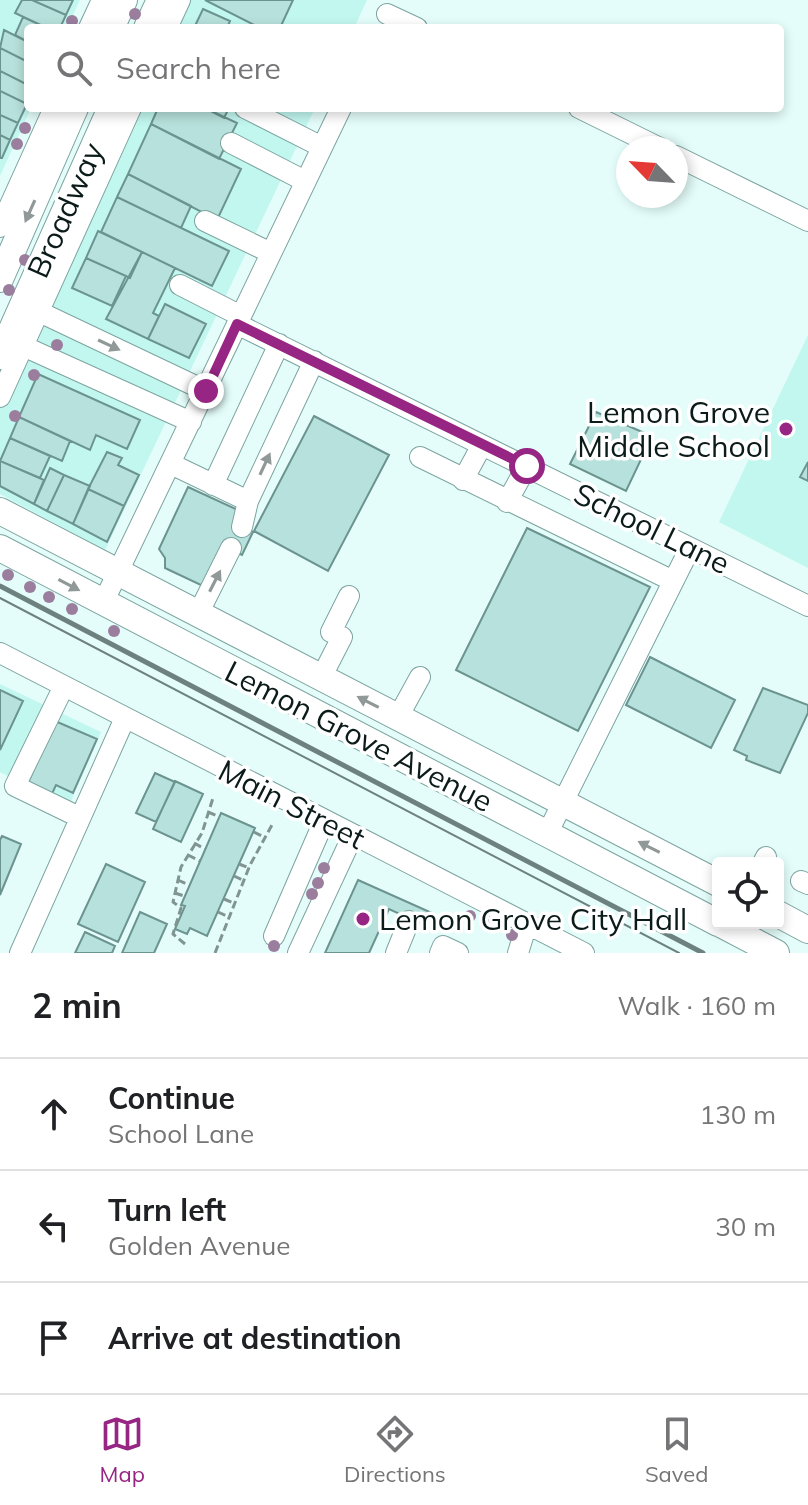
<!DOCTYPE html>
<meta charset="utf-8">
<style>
body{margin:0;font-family:Mulish,sans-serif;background:#f2f2f2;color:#202124}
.controls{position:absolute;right:24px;bottom:24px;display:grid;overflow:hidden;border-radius:8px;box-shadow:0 4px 12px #0003}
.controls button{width:72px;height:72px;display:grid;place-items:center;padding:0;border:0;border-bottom:2px solid #e0e0e0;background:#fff;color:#202124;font:40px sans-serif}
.compass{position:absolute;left:616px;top:136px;width:72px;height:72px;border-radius:50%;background:#fff;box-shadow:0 4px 12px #0003;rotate:295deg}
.stop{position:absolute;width:24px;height:24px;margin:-18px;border:6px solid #962583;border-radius:50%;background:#fff}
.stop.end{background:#962583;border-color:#fff;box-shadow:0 2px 8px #0008}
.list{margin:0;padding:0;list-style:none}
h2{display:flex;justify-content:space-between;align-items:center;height:104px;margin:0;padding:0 32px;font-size:34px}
h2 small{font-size:26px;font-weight:400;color:#757577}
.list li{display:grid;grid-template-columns:52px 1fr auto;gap:24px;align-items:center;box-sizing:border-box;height:112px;padding:0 32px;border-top:2px solid #e0e0e0}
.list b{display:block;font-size:30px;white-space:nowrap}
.list p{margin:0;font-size:26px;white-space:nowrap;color:#757577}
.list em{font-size:26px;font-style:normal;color:#757577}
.icon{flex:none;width:44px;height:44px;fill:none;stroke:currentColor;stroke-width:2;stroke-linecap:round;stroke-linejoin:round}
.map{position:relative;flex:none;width:808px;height:953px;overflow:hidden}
.search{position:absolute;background:#fff;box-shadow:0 4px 12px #0003;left:24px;right:24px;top:24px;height:88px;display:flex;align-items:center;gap:20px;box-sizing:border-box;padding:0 28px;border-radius:8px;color:#757577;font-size:30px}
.sheet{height:440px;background:#fff}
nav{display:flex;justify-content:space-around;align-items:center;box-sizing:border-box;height:112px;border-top:2px solid #e0e0e0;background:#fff;font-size:22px;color:#757577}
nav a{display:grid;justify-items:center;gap:4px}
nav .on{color:#962583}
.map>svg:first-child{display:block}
.built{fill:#c2f7f0}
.building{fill:#b7e1dc;stroke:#6b938f;stroke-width:2}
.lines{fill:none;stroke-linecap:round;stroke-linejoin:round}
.minor-casing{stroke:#7ca4a0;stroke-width:22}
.major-casing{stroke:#7ca4a0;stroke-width:28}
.path{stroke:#809492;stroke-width:3;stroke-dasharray:8 4;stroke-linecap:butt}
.minor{stroke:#fff;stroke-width:20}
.major{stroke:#fff;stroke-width:26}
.tram{stroke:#6d817e;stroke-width:2}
.rail{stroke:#6d817e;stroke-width:5}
.tree{fill:#9b7e9e}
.oneway{fill:#919898}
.route{stroke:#962583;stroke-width:10}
.poi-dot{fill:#962583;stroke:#fff;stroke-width:3}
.labels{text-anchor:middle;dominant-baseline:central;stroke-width:7;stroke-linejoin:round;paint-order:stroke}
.street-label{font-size:30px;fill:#0b1b19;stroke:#fff}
.poi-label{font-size:30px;fill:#0b1b19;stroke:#fff;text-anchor:end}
</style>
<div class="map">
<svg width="808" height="953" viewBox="0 0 808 953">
<rect width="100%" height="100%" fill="#e4fdfa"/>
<!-- built -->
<path class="built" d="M0,0h80l-13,28h-39v80h3l-31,68z
M179,0h188l-13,28h-188z
M129,108h186l-210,442 -105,-56v-105z
M808,335v233l-89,-46z
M0,684l101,48 -33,76 -68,-36z"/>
<!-- building -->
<path class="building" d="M22,0h10l34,15 -6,13h-13l-32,-15z
M32,0h41l-7,15z
M205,0h88l-13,28h-20z
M203,9l27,12 -3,7h-33z
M23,17l24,11h-19v14l-13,-7z
M4,30l24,12v20l-28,-14z
M0,48l28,14v23l-28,-14z
M0,71l28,14 -1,19 -27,-13z
M0,91l27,13 -9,19 -18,-8z
M158,108h47l32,15 -18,36 -68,-35z
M205,108h24l-5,10z
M0,115l18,8 -8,17 -10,-5z
M151,124l90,45 -24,51 -89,-46z
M0,135l10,5 -8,18h-2z
M128,174l63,32 -10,22 -64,-31z
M117,197l112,54 -17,35 -111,-54z
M98,231l44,21 -12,26 -44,-20z
M142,252l33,16 -22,45 6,3 -11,23 -42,-20z
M86,258l40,18 -14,30 -40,-18z
M165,304l41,20 -17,34 -41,-19z
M38,374l102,46 -13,29 -31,-14 -6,15 -71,-33z
M596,412l51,22 -6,12 5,3 -20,42 -56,-27z
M314,416l75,39 -61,116 -74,-40z
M19,417l51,24 -8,20 -52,-23z
M10,438l40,18 -10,22 -40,-17z
M107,452l15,6 -4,7 21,10 -15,31 -36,-17z
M0,461l44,19 -10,24 -34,-18z
M808,462v19l-8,-4z
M50,468l14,7 -17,36 -13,-7z
M64,475l26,11 -17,38 -26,-13z
M188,487l52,24 -6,12 19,9 -11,23 -18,-8 -19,40 -40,-19v-10l-6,-9z
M88,489l36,17 -17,36 -34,-18z
M527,528l123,59 -72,144 -122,-61z
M650,657l85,43 -24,48 -85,-43z
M763,688l45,17v8l-28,60 -34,-13 1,-4 -13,-6z
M0,690l23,11 -23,49z
M55,721l42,18 -24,54 -17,-8 -5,11 -24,-11z
M155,773l20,9 -19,40 -20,-9z
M175,781l28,13 -22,48 -28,-13z
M221,813l34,15 -48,108 -17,-8 -3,6 -12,-5 10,-23 -4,-1z
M2,836l19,8 -21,51v-55z
M106,864l39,18 -27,60 -40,-18z
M358,880l74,33 -6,13 -37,-17 -20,44h-44z
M140,912l27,12 -13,29h-32z
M85,932l30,14 -3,7h-37z"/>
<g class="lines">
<defs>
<path id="minor" d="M387,14l30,14
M89,28l13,-28
M167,28l13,-28
M245,108l77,39
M579,108l81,40
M231,143l74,38
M676,156l132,65
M205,221l66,32
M0,227l54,-119
M180,285l61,31
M29,307l177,84
M237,324l571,282
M23,346l168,76
M0,397l131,-289
M420,457l253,124
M171,464l77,37 66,-140
M463,480l19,-35
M213,485l66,-141
M507,502l20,-36
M242,527l6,-26
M103,603l238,-495
M198,614l33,-66
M331,632l18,-36
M0,653l584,300
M321,678l21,-41
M64,686l-49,100 64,31
M398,717l22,-40
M547,834l143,-286
M763,863l3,-6
M801,881l7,3
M274,936l50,-115
M20,953l105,-235
M298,953l55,-118
M396,953l13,-32
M440,953l3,-7 15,7
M518,953l9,-29"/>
<path id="major" d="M111,28l13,-28
M147,28l13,-28
M0,279l75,-171
M0,356l111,-248
M0,511l718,372
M0,548l718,375
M778,914l30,16
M719,923l57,30"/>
</defs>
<!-- minor casing -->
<use href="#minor" class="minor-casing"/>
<!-- major casing -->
<use href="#major" class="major-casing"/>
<!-- path -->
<path class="path" d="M208,812l12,5
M254,832l12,6
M194,843l11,6
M188,855l12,6
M239,864l10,4
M234,876l11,5
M178,880l11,5
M175,893l9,3
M224,899l12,5
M218,912l11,5
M185,944l-12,-10 8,-26 -8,-6 8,-35 21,-34 11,-35
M215,953l35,-88 22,-40"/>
<!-- minor -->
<use href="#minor" class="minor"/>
<!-- major -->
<use href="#major" class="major"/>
<!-- tram -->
<path class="tram" d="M0,598l679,355"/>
<!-- rail -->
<path class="rail" d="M0,586l703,367"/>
</g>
<!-- trees -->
<g class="tree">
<circle cx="135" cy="14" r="6"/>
<circle cx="72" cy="21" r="6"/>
<circle cx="25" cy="128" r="6"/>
<circle cx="17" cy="144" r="6"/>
<circle cx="25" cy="260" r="6"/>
<circle cx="9" cy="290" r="6"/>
<circle cx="57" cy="345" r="6"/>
<circle cx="34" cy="375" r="6"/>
<circle cx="15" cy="416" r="6"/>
<circle cx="8" cy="575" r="6"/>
<circle cx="30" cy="587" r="6"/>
<circle cx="49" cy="597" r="6"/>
<circle cx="72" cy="609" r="6"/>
<circle cx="114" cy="631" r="6"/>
<circle cx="324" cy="868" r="6"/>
<circle cx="318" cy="883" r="6"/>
<circle cx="312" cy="894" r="6"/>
<circle cx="470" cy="916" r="6"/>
<circle cx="490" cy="925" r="6"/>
<circle cx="512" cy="935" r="6"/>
<circle cx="274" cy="946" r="6"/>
</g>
<!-- one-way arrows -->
<defs><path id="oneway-solid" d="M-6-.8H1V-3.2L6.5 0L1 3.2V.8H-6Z" transform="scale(2)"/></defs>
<g class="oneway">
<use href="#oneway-solid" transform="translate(30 211) rotate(114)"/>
<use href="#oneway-solid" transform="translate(109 345) rotate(25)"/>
<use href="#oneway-solid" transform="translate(265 464) rotate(-65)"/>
<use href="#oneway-solid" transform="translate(215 581) rotate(-63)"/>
<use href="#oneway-solid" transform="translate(69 585) rotate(28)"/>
<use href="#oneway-solid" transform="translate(368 702) rotate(-153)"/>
<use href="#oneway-solid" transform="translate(649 847) rotate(-153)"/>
</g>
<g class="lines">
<!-- route -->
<path class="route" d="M206,391l31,-67 290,142"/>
</g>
<!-- markers -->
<g class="poi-dot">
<circle cx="786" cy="429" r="8"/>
<circle cx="363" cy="919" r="8"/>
</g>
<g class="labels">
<!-- street labels -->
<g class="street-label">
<text transform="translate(65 210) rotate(-66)">Broadway</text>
<text transform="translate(652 528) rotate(26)">School Lane</text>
<text transform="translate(359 736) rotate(27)">Lemon Grove Avenue</text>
<text transform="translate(292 804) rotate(27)">Main Street</text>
</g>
<!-- poi labels -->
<g class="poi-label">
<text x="770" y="412">Lemon Grove<tspan x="770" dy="34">Middle School</tspan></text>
<text x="379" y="919" text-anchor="start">Lemon Grove City Hall</text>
</g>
</g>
</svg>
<div class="controls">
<button><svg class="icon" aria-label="locate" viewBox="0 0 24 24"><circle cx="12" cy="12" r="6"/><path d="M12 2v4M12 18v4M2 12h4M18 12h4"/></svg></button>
</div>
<svg class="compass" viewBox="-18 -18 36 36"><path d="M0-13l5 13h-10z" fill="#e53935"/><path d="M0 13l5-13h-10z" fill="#757577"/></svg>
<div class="stop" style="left:527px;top:466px"></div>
<div class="stop end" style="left:206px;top:391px"></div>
<div class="search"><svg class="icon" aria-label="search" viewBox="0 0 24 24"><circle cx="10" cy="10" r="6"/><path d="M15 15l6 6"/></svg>Search here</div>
</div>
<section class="sheet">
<h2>2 min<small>Walk · 160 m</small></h2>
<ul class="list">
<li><svg class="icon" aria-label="ahead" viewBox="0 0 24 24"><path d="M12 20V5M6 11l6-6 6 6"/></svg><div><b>Continue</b><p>School Lane</p></div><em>130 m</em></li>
<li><svg class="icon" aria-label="left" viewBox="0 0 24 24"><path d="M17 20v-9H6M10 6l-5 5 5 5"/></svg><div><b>Turn left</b><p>Golden Avenue</p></div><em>30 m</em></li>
<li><svg class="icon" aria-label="arrive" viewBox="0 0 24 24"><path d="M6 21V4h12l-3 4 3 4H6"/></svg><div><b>Arrive at destination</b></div></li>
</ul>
</section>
<nav>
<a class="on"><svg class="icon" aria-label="map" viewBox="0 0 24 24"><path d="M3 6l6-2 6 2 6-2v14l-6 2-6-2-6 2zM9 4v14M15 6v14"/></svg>Map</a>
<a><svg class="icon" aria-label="directions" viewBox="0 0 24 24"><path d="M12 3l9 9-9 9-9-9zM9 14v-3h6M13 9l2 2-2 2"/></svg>Directions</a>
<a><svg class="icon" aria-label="saved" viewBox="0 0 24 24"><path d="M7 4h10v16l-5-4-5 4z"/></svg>Saved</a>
</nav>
